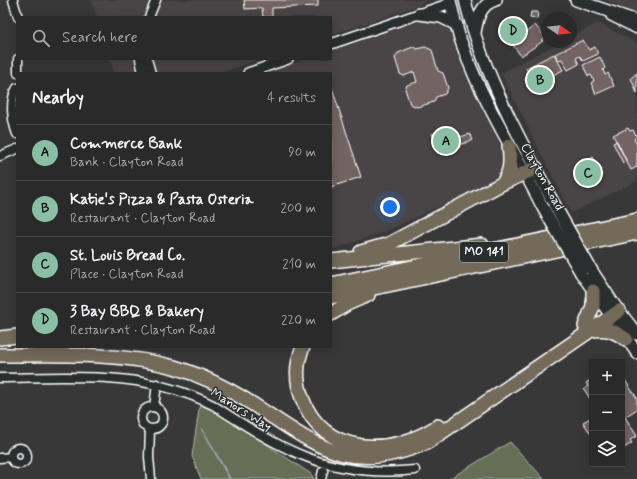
<!DOCTYPE html>
<meta charset="utf-8">
<style>
body{margin:0;font-family:Mynerve,sans-serif;background:#373637;color:#f1f3f6}
.controls{position:absolute;right:12px;bottom:12px;display:grid;overflow:hidden;border-radius:0px;box-shadow:0 2px 10px #0003}
.controls button{width:36px;height:36px;display:grid;place-items:center;padding:0;border:0;border-bottom:1px solid #474647;background:#2b2a2b;color:#f1f3f6;font:20px sans-serif}
.compass{position:absolute;left:541px;top:12px;width:36px;height:36px;border-radius:50%;background:#2b2a2b;box-shadow:0 2px 10px #0003;rotate:104deg}
.you{position:absolute;left:390px;top:207px;width:14px;height:14px;margin:-10px;border:3px solid #fff;border-radius:50%;background:#1a73e8;box-shadow:0 0 0 6px #1a73e833}
.badge{display:grid;place-items:center;width:26px;height:26px;border-radius:50%;background:#8abfa5;color:#111;font-size:13px;font-weight:700}
.pin{position:absolute;translate:-50% -50%;border:2px solid #fff;box-shadow:0 1px 4px #0006}
.list{margin:0;padding:0;list-style:none}
h2{display:flex;justify-content:space-between;align-items:center;height:52px;margin:0;padding:0 16px;font-size:17px}
h2 small{font-size:13px;font-weight:400;color:#a6a7a9}
.list li{display:grid;grid-template-columns:26px 1fr auto;gap:12px;align-items:center;box-sizing:border-box;height:56px;padding:0 16px;border-top:1px solid #474647}
.list b{display:block;font-size:15px;white-space:nowrap}
.list p{margin:0;font-size:13px;white-space:nowrap;color:#a6a7a9}
.list em{font-size:13px;font-style:normal;color:#a6a7a9}
.icon{flex:none;width:22px;height:22px;fill:none;stroke:currentColor;stroke-width:2;stroke-linecap:round;stroke-linejoin:round}
.map{position:relative;flex:none;width:637px;height:479px;overflow:hidden}
.search{position:absolute;background:#2b2a2b;box-shadow:0 2px 10px #0003;left:16px;top:16px;width:316px;height:44px;display:flex;align-items:center;gap:10px;box-sizing:border-box;padding:0 14px;border-radius:0px;color:#a6a7a9;font-size:15px}
.panel{position:absolute;background:#2b2a2b;box-shadow:0 2px 10px #0003;left:16px;top:72px;width:316px;height:276px;border-radius:0px}
.map>svg:first-child{display:block}
.built{fill:#4a4546}
.green{fill:#666e54;stroke:#b2b6aa}
.lines{fill:none;stroke-linecap:round;stroke-linejoin:round}
.stream{stroke:#94a4aa;stroke-width:2}
.building{fill:#736464;stroke:#fff}
.minor-casing{stroke:#fff;stroke-width:11}
.tertiary-casing{stroke:#fff;stroke-width:12}
.secondary-casing{stroke:#fff;stroke-width:14}
.trunk-casing{stroke:#fff;stroke-width:16}
.minor{stroke:#2a2d2e;stroke-width:8}
.tertiary{stroke:#2a2d2e;stroke-width:9}
.secondary{stroke:#2a2d2e;stroke-width:11}
.trunk{stroke:#736a5a;stroke-width:13}
.secondary-bridge-casing{stroke:#fff;stroke-width:14;stroke-linecap:butt}
.secondary-bridge{stroke:#2a2d2e;stroke-width:11}
.labels{text-anchor:middle;dominant-baseline:central;stroke-width:3;stroke-linejoin:round;paint-order:stroke}
.shield{fill:#2a2d2e;stroke:#bfc0c0;stroke-width:1}
.shield-label{font-size:12px;font-weight:bold;fill:#fff}
.street-label{font-size:13px;fill:#fff;stroke:#2a2d2e}
</style>
<div class="map">
<svg width="637" height="479" viewBox="0 0 637 479">
<rect width="100%" height="100%" fill="#393839"/>
<filter id="ink" filterUnits="userSpaceOnUse"><feTurbulence type="fractalNoise" baseFrequency=".025" numOctaves="2"/><feDisplacementMap in="SourceGraphic" scale="8" xChannelSelector="R" yChannelSelector="G"/><feConvolveMatrix kernelMatrix="1 2 1 2 8 2 1 2 1" color-interpolation-filters="sRGB"/></filter>
<g filter="url(#ink)">
<!-- built -->
<path class="built" d="M91,0h335l-6,5 -89,30v-18h-234z
M606,0h31v15z
M422,20h14l14,8 23,58 20,41 13,35 -6,14 -32,17 -80,37 -57,20v-177h-65l41,-14h24v-8z
M598,23l39,20v138l-66,32 -70,-140 60,-31h10v-5z
M110,59h151l-41,14h-106z"/>
<!-- green -->
<path class="green" d="M200,403l22,12 89,59 3,5h-113l-9,-23z
M510,442l34,37h-95z"/>
<g class="lines">
<!-- stream -->
<path class="stream" d="M202,429l28,50"/>
</g>
<!-- building -->
<path class="building" d="M244,0h74v6l-46,2v9h-9l-1,-9 -17,1z
M531,12h7l-1,7 -7,-1z
M510,23l12,13 -6,5 -12,-14z
M535,25l10,12 -4,3 2,1 -22,15 -9,-12z
M583,40l6,10 6,-3 3,7 -15,7 -3,-5 -4,2 3,6 -11,6 -6,-11 -4,1 -3,-6z
M413,47l4,2 8,-2 7,3 6,21 5,2 5,15 -3,6 -9,3 -2,5 -17,5 -7,-3 -5,-15 2,-4 10,-3 -3,-10 -10,4 -4,-2 -5,-16 3,-5z
M554,54l9,16 -12,6 -3,-4 -4,2 3,6 -11,6 -2,-3 -6,2 -3,-6 5,-3 -4,-8z
M600,57l5,11 -2,2 2,5 3,-2 6,13 -18,8 -5,-11 3,-2 -3,-6 -3,1 -5,-11z
M637,73v20l-6,-15z
M331,85l30,92 -30,10z
M628,128l2,3 3,-1 4,7 -3,2 3,6v22l-6,3 -18,-35z
M447,129l8,6 5,12 -15,5 -1,2 -7,-3 1,-3 -6,-14z
M470,134l3,6 -14,5 -2,-7z
M617,141l10,21 -4,1 -10,-20z
M593,157l5,10 2,-1 2,4 -2,1 2,4 -19,10 -9,-14z
M622,376l15,22v11l-12,8 12,19 -7,4 2,3 -8,5 -2,-3z
M592,379v23l-8,-13 4,-3 -2,-3z
M592,417v19l-9,-14z"/>
<g class="lines">
<defs>
<path id="minor" d="M13,0l5,17
M149,17l7,-17
M140,59l3,14
M147,59l4,14
M18,73v-14
M17,88c-8,12 -5,33 0,46
M0,156l17,-7
M0,378c74,-1 144,-8 213,27 68,44 116,74 202,65
M154,407l3,-23
M141 418a11 11 0 1 1 22 0a11 11 0 1 1-22 0Z
M150,429l-1,28 2,22
M11 456a8 8 0 1 1 16 0a8 8 0 1 1-16 0Z
M0,458l11,-1
M321,479l2,-8"/>
<path id="tertiary" d="M611,16l26,13
M331,44l120,-41
M248,73l40,-14"/>
<path id="secondary" d="M450,0c14,75 59,139 92,206
M465,0c16,69 56,141 89,204
M576,0l61,21
M419,14l22,3 16,8
M475,33c2,-13 5,-29 21,-33
M592,271l23,35 22,28
M581,273l56,80"/>
<path id="trunk" d="M503,183c8,-13 8,-22 6,-37
M361,252l28,-8 114,-61 33,-15
M331,261l151,-16
M331,284l306,-64
M331,297l306,-64
M331,314l16,-10 21,-9
M585,326l8,-20v-15
M593,330c15,-2 21,1 33,9
M0,338l17,-2
M303,347c-7,16 -7,34 -1,51 22,59 89,59 136,28
M0,355c58,0 118,-3 174,12 27,8 53,21 77,36 64,41 97,74 177,39l191,-131"/>
</defs>
<!-- minor casing -->
<use href="#minor" class="minor-casing"/>
<!-- tertiary casing -->
<use href="#tertiary" class="tertiary-casing"/>
<!-- secondary casing -->
<use href="#secondary" class="secondary-casing"/>
<!-- trunk casing -->
<use href="#trunk" class="trunk-casing"/>
<!-- minor -->
<use href="#minor" class="minor"/>
<!-- tertiary -->
<use href="#tertiary" class="tertiary"/>
<!-- secondary -->
<use href="#secondary" class="secondary"/>
<!-- trunk -->
<use href="#trunk" class="trunk"/>
<defs>
<path id="secondary-bridge" d="M554,204l38,67
M542,206l39,67"/>
</defs>
<!-- secondary-bridge casing -->
<use href="#secondary-bridge" class="secondary-bridge-casing"/>
<!-- secondary-bridge -->
<use href="#secondary-bridge" class="secondary-bridge"/>
</g>
</g>
<g class="labels">
<!-- shield labels -->
<rect class="shield" x="460" y="242" width="48" height="20" rx="3"/>
<g class="shield-label">
<text x="484" y="252">MO 141</text>
</g>
<!-- street labels -->
<g class="street-label">
<text transform="translate(542 177) rotate(61)">Clayton Road</text>
<text transform="translate(241 410) rotate(32)">Manors Way</text>
</g>
</g>
</svg>
<div class="controls">
<button>+</button>
<button>−</button>
<button><svg class="icon" aria-label="layers" viewBox="0 0 24 24"><path d="M12 4l9 5-9 5-9-5zM3 14l9 5 9-5"/></svg></button>
</div>
<svg class="compass" viewBox="-18 -18 36 36"><path d="M0-13l5 13h-10z" fill="#e53935"/><path d="M0 13l5-13h-10z" fill="#a6a7a9"/></svg>
<div class="you"></div>
<div class="pin badge" style="left:446px;top:141px">A</div>
<div class="pin badge" style="left:540px;top:80px">B</div>
<div class="pin badge" style="left:588px;top:173px">C</div>
<div class="pin badge" style="left:513px;top:31px">D</div>
<div class="search"><svg class="icon" aria-label="search" viewBox="0 0 24 24"><circle cx="10" cy="10" r="6"/><path d="M15 15l6 6"/></svg>Search here</div>
<section class="panel">
<h2>Nearby<small>4 results</small></h2>
<ul class="list">
<li><span class="badge">A</span><div><b>Commerce Bank</b><p>Bank · Clayton Road</p></div><em>90 m</em></li>
<li><span class="badge">B</span><div><b>Katie's Pizza &amp; Pasta Osteria</b><p>Restaurant · Clayton Road</p></div><em>200 m</em></li>
<li><span class="badge">C</span><div><b>St. Louis Bread Co.</b><p>Place · Clayton Road</p></div><em>210 m</em></li>
<li><span class="badge">D</span><div><b>3 Bay BBQ &amp; Bakery</b><p>Restaurant · Clayton Road</p></div><em>220 m</em></li>
</ul>
</section>
</div>
